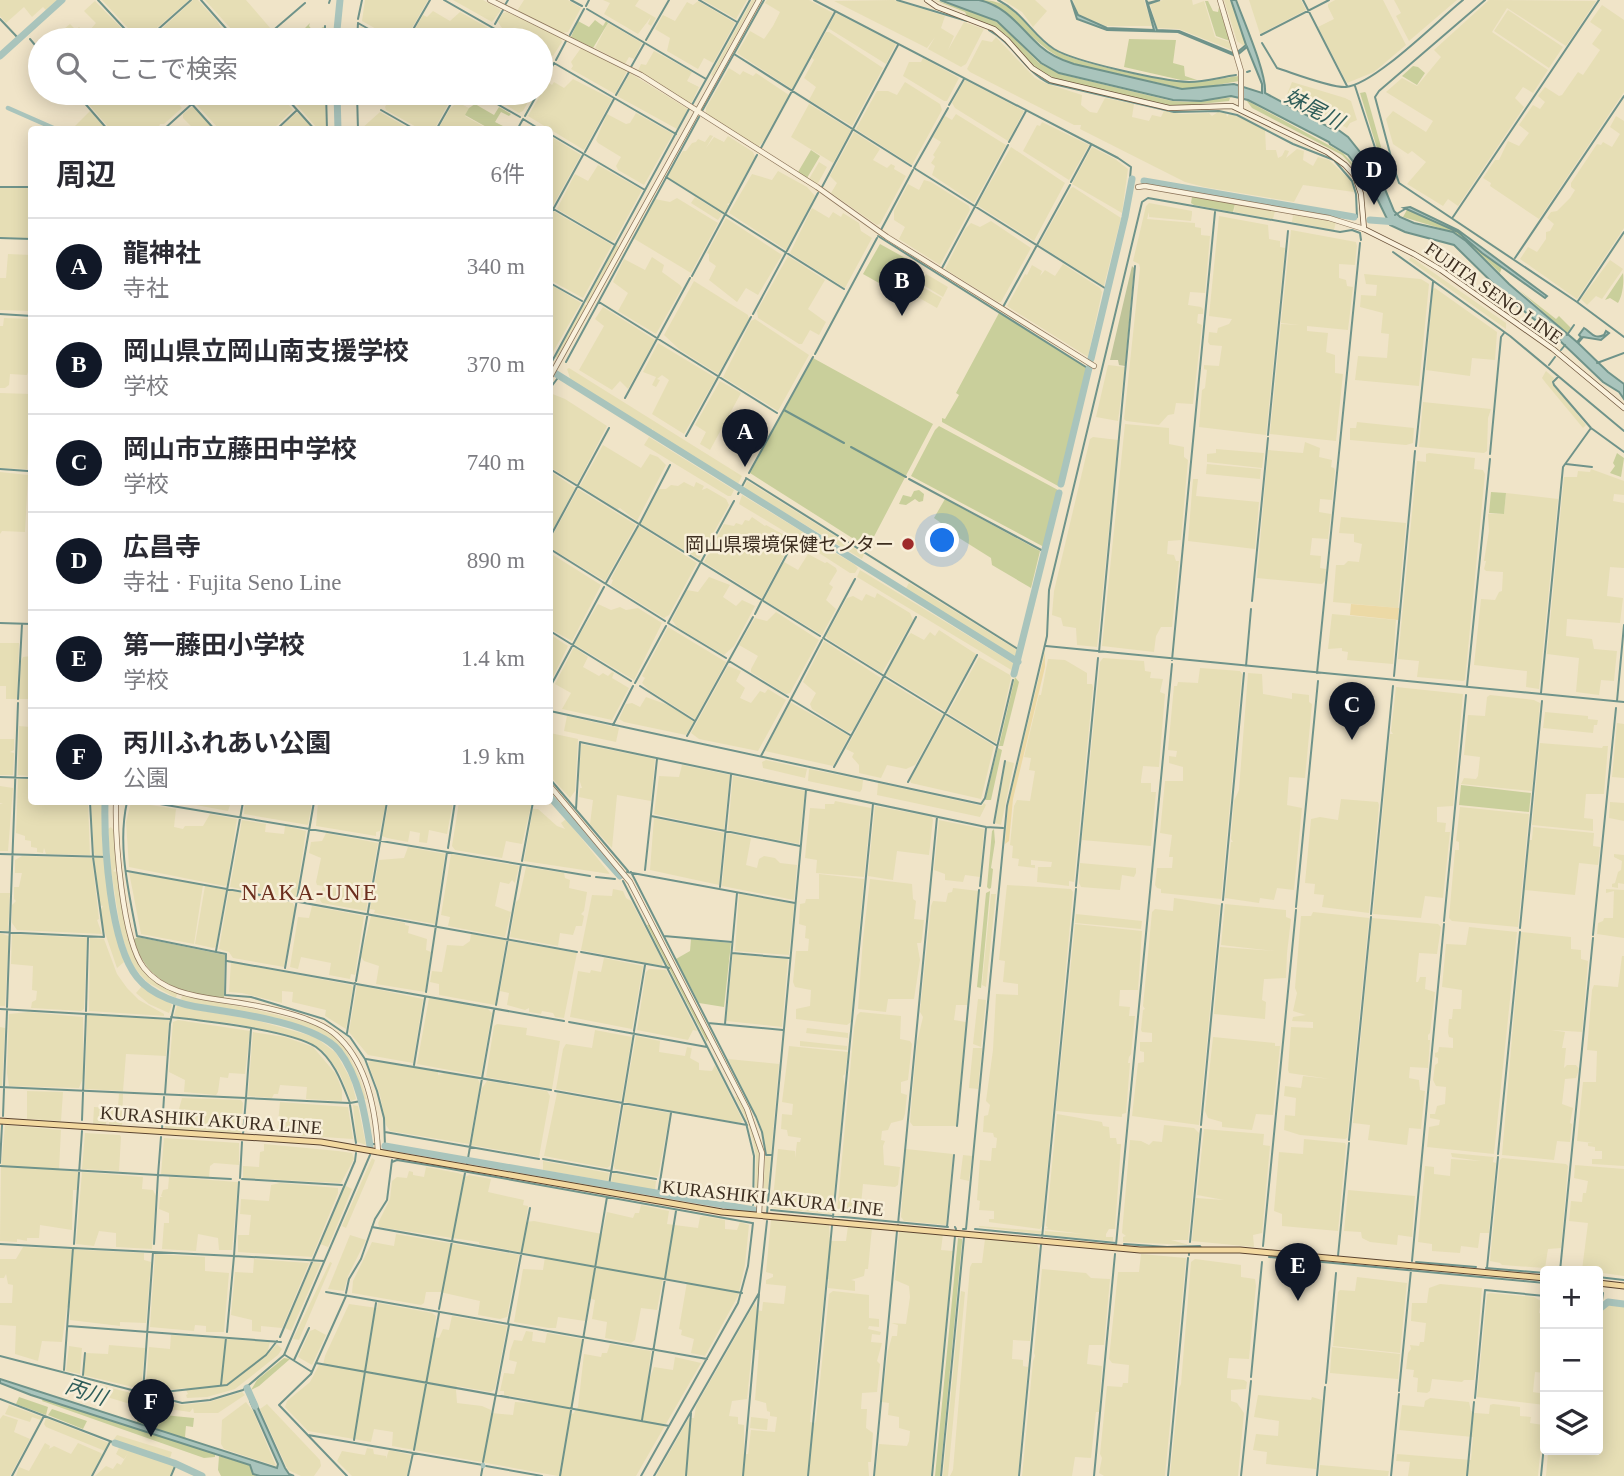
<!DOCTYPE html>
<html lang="ja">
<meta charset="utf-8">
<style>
body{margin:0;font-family:"Times New Roman","Noto Sans JP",serif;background:#f7f7f7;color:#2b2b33}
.controls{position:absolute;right:21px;bottom:21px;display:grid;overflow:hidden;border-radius:7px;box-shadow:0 4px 18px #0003}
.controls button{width:63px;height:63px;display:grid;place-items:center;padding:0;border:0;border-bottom:2px solid #e1e1e2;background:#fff;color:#2b2b33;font:35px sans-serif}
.you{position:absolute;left:943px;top:541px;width:24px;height:24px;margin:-18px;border:5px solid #fff;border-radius:50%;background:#1a73e8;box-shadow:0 0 0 10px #1a73e833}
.badge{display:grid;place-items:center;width:46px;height:46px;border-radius:50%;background:#111827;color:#fff;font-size:23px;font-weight:700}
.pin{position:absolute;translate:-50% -58px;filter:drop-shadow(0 2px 4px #0008)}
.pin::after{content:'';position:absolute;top:37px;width:24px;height:21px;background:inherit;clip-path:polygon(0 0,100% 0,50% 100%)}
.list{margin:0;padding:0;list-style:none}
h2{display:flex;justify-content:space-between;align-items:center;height:91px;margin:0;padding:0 28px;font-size:30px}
h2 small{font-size:23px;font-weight:400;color:#7c7c81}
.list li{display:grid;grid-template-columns:46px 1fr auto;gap:21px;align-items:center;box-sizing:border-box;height:98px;padding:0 28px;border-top:2px solid #e1e1e2}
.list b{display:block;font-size:26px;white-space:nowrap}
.list p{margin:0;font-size:23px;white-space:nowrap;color:#7c7c81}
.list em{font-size:23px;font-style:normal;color:#7c7c81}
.icon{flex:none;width:38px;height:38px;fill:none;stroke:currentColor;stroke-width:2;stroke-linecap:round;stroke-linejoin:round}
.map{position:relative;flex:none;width:1624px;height:1476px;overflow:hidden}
.search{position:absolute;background:#fff;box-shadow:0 4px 18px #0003;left:28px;top:28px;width:525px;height:77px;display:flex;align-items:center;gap:18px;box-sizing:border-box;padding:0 24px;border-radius:38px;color:#7c7c81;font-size:26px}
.panel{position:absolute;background:#fff;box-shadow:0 4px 18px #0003;left:28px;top:126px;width:525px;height:679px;border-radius:7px}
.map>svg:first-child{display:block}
.farmland{fill:#e6deb5;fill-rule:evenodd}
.green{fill:#c9cf9b}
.sand{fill:#ecd9a5}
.cemetery{fill:#bfc49a}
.water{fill:#a9c4bc;stroke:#6f938a;stroke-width:2}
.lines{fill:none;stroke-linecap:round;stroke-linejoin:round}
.stream{stroke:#6f938a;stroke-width:2}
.canal{stroke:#a9c4bc;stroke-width:4.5}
.river{stroke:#a9c4bc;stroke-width:7}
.tertiary-casing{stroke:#8d765c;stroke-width:6}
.secondary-casing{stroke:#6f573f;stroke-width:6}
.primary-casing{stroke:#5b4430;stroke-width:7}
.tertiary{stroke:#faf1dc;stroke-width:4.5}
.secondary{stroke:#faf1dc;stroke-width:4.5}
.primary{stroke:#f3d9a0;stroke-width:5}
.poi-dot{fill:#9e2a2b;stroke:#f7eed8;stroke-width:2.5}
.labels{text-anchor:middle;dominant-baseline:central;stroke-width:5;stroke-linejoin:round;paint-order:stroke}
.street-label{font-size:19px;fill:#3d2e20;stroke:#f7eed8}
.poi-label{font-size:19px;fill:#3d2e20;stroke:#f7eed8;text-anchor:end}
.water-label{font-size:21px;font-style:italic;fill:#2f5d5a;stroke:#f7eed8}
.quarter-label{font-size:23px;letter-spacing:2px;fill:#6b2e1e;stroke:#f7eed8}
</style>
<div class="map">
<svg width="1624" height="1476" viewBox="0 0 1624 1476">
<rect width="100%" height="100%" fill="#f0e4c8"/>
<!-- farmland -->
<path class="farmland" d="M0,0h57l-11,10 -3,-3 -11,10 -8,-10 -18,16 -6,-7z
M102,0h87l-46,40h-4z
M193,0h5l19,21 7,12 8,7h-72l-3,-7z
M205,0h41l25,29 -13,11h-17z
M365,0h63l-23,40h-9l-34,-19z
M453,0h30l18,10 -9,12z
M524,0h44l13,8 -13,24 -6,1 -45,-22z
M603,0h36l-4,6 21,12 -5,8 -3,-2 3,-7 -13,17 -34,-20 6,-11z
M703,0h44l-11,19z
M752,0h3l-42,76 -2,-1z
M767,0h42l24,13 -41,76 -55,-36 13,-22 14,8 9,-13 7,-14 -15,-9z
M894,0l51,16 -4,12 13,8 -6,14 16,-28 20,7 -18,35 -5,3 -33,-18 7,-12 -8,11 -93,-47z
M1003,0h32l12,11 -14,16 -11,-15z
M1073,0h71l8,26h-46l-28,-12z
M1163,0h29l1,5 11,-4 11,36 15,5 2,8 -53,-21 -22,-1 -7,-24z
M1224,0h7l15,45 -2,1 -7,-5z
M1249,0h52l5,10 -46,24z
M1335,0h48l23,45 -32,27 -27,11 -29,-56 16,-8 -6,-12v-3z
M1394,0h63l-48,41 -13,-25 5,-3z
M1489,0l107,1 -30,45 -59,-38 -15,24 56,38 -15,23 -10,-6 -8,11 9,9 -66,99 -10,-7 -5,7 -36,-22 19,-22 -14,-11 -4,3 -15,-10 -7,-25 7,-8 33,21 7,-11 -47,-29 16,-14 15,8 24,-29 -7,-7z
M95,1l38,39h-83l20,-16 6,6 3,-3 6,6 5,-3 6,-7 -12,-12z
M687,2l6,3 5,-4 37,22 -22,40 -9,-5 -6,11 -31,-18 3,-13 -15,-9 8,-14 12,6z
M1602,5l22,15v72l-85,127 -49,-33 1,-3 -8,-5 12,-18h4l9,-19 11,5 10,-13 -10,-8 14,-20 7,4 5,-7 -7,-6 7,-9 14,9 3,-1 16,-23 5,3 17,-25 -8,-6 10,-14 -12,-8z
M1508,10l55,37 -14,21 -55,-37z
M433,11l17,10 10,-9 30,17 -6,11h-75l14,-25 4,2z
M507,12l54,26 1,4 -9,14 -12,-5v-11h-19l-20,-12 -4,-6 5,-9z
M836,13l60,31 -10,20 -58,-36z
M608,23l34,20 -8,16 -5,-2 -4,7 -30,-16z
M362,27l23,13h-26v-11z
M826,32h3l54,36 -31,58 -43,-26 7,-13 -12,-9 10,-18 -2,-2z
M996,37l39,41 10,5 37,12 -1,10 9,7 7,1 8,-15 29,6 -2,13 17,4 3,-6 9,2 3,-6 18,3 27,-1 3,3 6,-4 8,1 1,4 2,-3 5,1 31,14 1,21h10l2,8 4,-2 3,-6 4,1 -3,7 11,-9 7,2 -1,9 10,6 5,-9 11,3 22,21 3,11 -51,-7 -9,17 -90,-15 -19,-5 -105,-53 1,-4h-7l-104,-53 -3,-3 15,-29 10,2z
M581,48l46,23 -12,23 -44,-25 2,-3 -2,-4z
M654,51l38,21 -5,9 12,6 -8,17 -53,-33 3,-7 5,1z
M923,58l36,20 -12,23h-3l-41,-25 6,-14h12z
M729,68l11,7 3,-4 10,5 3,-3 33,22 -27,48 -4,4 -52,-33v-6z
M630,73l58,36 -11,20 -60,-33z
M573,79l39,20 -28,51 -56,-34 20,-34 4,3 2,-3 10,6z
M965,80l59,31 -16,30 -53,-33 -3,-5z
M905,82l35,22 2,6 -30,55 -56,-36 21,-38h11l9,4z
M1292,82l53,16 6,3 6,19 -7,3 -3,5 -61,-31z
M92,93h88l2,2 -6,6 6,7 -18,16h-4l-2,5h-48l-25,-29z
M206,93h73l14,17 -20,19h-54l-23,-25z
M286,93h39l1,34 -8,2z
M383,93h71l-20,37 -14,-1 -34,-19 -1,-3 5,-9z
M486,93h47l-10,18 -4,2z
M457,102l12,6 -4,8 23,13h-50l12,-20z
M809,104l42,26 -18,33 -42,-26z
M192,107h2l20,22h-20l-11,-11v-4z
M90,111l16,18h-34z
M380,112l30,17h-49z
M298,113l15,16h-34l17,-16z
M636,113l37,21 -29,51 -26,-15 -2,-4 5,-9 -23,-14 -2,-3 11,-26 19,10 4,-1z
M956,114l50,31 -32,58 -42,-28 3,-9 -4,-3 4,-6 -2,-2 8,-13 -8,-5 12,-21 7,4z
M1616,116l8,5v107l-47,71 -57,-40 8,-12 9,5 9,-13v-7l4,-1 4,-7 -7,-6 4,-6 6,-1 13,-13 5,-8 -4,-3v-4l26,-39 4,1 2,-3 9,5 8,-13 -10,-7z
M1042,122l47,23 -20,35 -46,-29 14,-26 3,1z
M854,132l26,17 -7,11 14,8 4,-4 4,2 -1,3 12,7 -26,48 -3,1 -46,-32 6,-10 -7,-7z
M710,135l3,1 -7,12 8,-11 10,5 4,-6 25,16 2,5 -25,46 -3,1 2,2 -5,7 -57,-36 16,-26h3l6,-8 4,-1 2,-3 7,3z
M550,136l31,19 -29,52 -2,-2z
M1011,147l54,36 -31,58 -57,-36z
M1092,147l23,12 13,10 -6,44 -50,-29z
M819,162l8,5 -10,18 -8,-6z
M598,165l44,25 -27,50 -4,1 -54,-32 18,-35 13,7z
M778,171l29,16 8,9 -29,54 -57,-37 23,-39 20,6z
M924,180l7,2 38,24 1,4 -30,55 -41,-26 6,-12 -11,-7v-9l14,-27 11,6z
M0,187l31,1v50l-31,-1z
M1073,187l48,31 -17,68 -65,-41 32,-57z
M695,197l27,17 -4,6 -27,-17z
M677,198l41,25 -27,50 -58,-35 22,-39 15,3z
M1149,203l43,8v3l-1,7 -42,-4v-5l-2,7 48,4v4l6,1v7l9,1 -5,57 -15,-1 -2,13 13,2 2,2v5h-5l-1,9 5,2 -9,79 -17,-1 -2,11 -6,1 -9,10 -33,-4 -2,-2 16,-151 -1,-4 -6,-3 13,-55z
M1235,204l40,7 -2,8 -39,-7z
M812,208l17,10 4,-6 8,5 2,-4 16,10 2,8 11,7 -27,50 -55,-35z
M553,211l59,34 -29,53 -33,-18v-62z
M1293,215l43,7 -2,8 -42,-8z
M1219,216l49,9 1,14 11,2v6l5,1 -19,187 -67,-8 3,-37 3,-2 2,-18 -3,-1v-4l15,1 3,-20 -12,-1 -2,-3 1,-10 8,1 1,-5 11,-4 3,-5 -23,-3z
M726,218l56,37 -24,40 -12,-7 -9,14 -28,-22 7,-14 -7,-5v-7l-2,-1z
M991,221l40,27 -30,54h-3l-53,-33 20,-40 6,-6 9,4z
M1291,230l65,12 1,4 -2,19 -16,-1v14l7,2 1,6 6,1 -5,43 -41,-4v5l21,2 -2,19 9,3v18l8,1 -7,67 -66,-7 11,-110 19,1 -19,-2z
M616,245l4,3 -31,56 -4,-2z
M8,254l23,1v56l-31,-1v-32h6z
M788,256l37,24 -17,29 18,13 -7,13 -9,-5 -8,14h-3l-41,-26 -1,-7z
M652,257l12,8 -2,7 18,13 2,3 -26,46 -38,-23 10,-18 -15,-11 11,-23 21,11z
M1411,257l95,66v6l-97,-69z
M1610,260l13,9 -21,30 -6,-3 -9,9 -6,-6z
M1063,264l37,24 2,4 -14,65 -81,-51 18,-32 2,1 5,-10 10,6 -2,5 5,-6 10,6z
M926,274l22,13 -5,10 -23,-14z
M1364,274l57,5 8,5 -10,102 -64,-6 3,-24 29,2 2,-24 -8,-1 2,-20 -23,-6 1,-12 15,1 1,-11 -11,-1z
M694,281l54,34 1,4 -31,55 -38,-24 -16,-15z
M550,284l31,19 -28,49 -3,-2z
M919,285l23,13 -5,10 -23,-13z
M1435,288l62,44 -2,28 -23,-2 -2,18 -44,-6 7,-81z
M584,304l4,2 -30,52 -3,-1z
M603,307l52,33 -27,49 -8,-8 -8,9 -33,-20 25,-44 -9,-7z
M4,318l28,1 -1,53h-3l-1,3 -17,-1 -1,11 -4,3h-5v-62h3z
M755,319l54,36 -31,56 -55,-34 28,-56z
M658,343l58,35 -32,56 -32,-20 17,-34 -7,-5 -5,4 3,1 -4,7 -4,-2 4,-8 -13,-5z
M1108,365l17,2 -7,54 -22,-4z
M569,368l173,108 -4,8 -86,-52 1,-4 -2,3 -80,-50 -4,-12z
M1546,371l8,7 -2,5 34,42 -3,3 -38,-46 -3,-4z
M720,381l21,12 -31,57 -10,-6 6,-12 -11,-7z
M0,393l31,1 -4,75 -27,-1z
M550,393l15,6 42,27 -30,58 -27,-17v-31l3,-6 -3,-3z
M1423,402l68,7 -3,9 -1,33 -3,2 -65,-6z
M1357,422l57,6 -1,15 -7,2 -56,-5v-12h6z
M1125,424l44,4v16l15,3v10l4,3 -7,80 -13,1 -1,13 7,1 2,6h3l-7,66h-11l-5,9 -2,16 -52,-6z
M649,437l85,53 -3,6h-3l-84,-51z
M1093,437l25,3 -21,207 -20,-2 -1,-17 -13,-2 -2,-8 -9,-3 2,-24 36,-152z
M1305,442l15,6 -1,9 13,3 -1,7 3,1 1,3 -3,29 -12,-1 -1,13 12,2 -3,25 -16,-1 -2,17 11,1 -1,12 6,1 -1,12 -3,3 -65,-6 11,-128 35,3z
M603,445l38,23 9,-14 8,3 8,8 -29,56 -17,-13 -3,1 -37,-23z
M1216,449l48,4 -2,15 -55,-6v-8l9,-1z
M1429,453l46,5 -1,11 9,1 2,4 -20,206 -2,1 -46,-4 2,-16 -21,-2 19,-198 9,1v-8z
M1207,464l54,5 -1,10 -54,-5z
M1591,469l33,12v14l-10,-1 -1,7 11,2v65l-14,-1 -3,29 16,2 -3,25 -53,-4 -1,17 26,3 2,10 23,2 -3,30 -13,-1 -2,15 -23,-3 3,-34 -32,-4 17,-177h13l1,-6 12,1z
M550,471l25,17 -25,47z
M0,472l28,3 -3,57 -23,-1 -2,3z
M1193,479h5l-2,17 63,6 -4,47 -67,-8z
M747,481l117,73 -2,5 -118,-71z
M684,482l10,5 2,-5 8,4 -2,4 5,-2 19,11 3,6 -30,54 -58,-35 18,-35h7l5,-4 7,1z
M578,489l58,36 -31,56 -53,-32v-7l-2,-2z
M1506,493l52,6 -19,190 -13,-2 1,-16 -53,-6 7,-66 14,1 4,-8 3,-1 1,-19 -17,-1 -2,-2 2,-8h-2l5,-30 -1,-17h16z
M742,495l64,39 -4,8 -63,-38z
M752,517l13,9 1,-1 20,11 5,6 -29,56 -58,-36 20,-38 10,2 2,-3 6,2 3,-5 4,1z
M1341,517l65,6 -8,85 -65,-6 3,-37h8l4,-4 11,1 3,-18 -8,-2v-8l-15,-1z
M639,526l58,37 -28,52 -5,3 -53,-33 2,-5 -2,-1z
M823,546l31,18 4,4 -3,5h-5l-31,-20v-4z
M550,553l51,32 -29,56 -22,-12z
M808,554l17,9 2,-1 9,6 1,3 -8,13 4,3 -7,13 10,9 -14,26 -58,-35 20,-38 14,8z
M860,570l153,93v8l-156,-94z
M709,577l21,8 -7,12 13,9 6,-6 13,6 -21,40 -10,9 -47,-28 -5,-7 15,-30 11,2z
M909,583l108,67 -1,7 -111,-67z
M877,593l33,20 3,7 -31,53 -54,-34 -2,-3 21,-38 6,-2 9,5 4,-7 9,4z
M598,604l13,6 9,-3 6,3 12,-2 24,15 -28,57 -60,-36z
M776,612l43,28 -29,53 -4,1 -35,-22v-3l7,-13 -19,-11 16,-27 12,3z
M1332,614l64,6 -3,44 -46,-4 1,-8 -6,-1v-3l-14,1z
M668,627l58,35 -31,57 -46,-29 -7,-7 3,-5 -3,-2z
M939,630l37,24 -31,57 -59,-36 18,-34 7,-8 13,7 6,-8 5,4z
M551,635l17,11 -18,37v-45z
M824,641l57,37 -28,52 -5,2 -36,-23 -2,-5 6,-11 -13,-11z
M0,643h19l-2,56h-11v-13h-6z
M574,647l14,10 -5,10 16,9 4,-3 5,3 4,-4 2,1 -2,5 17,10 -17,32 -50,-11 9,-16 -16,-9z
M31,656v43h-12l2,-38 2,-4z
M979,657l31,18 1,3 -15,65 -48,-30z
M1103,658l41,3 1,10 6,1 -1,6 13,1 -3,13 5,2 -6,73 -16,-1 -2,14v3h10v9h5l-5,54 -69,-6 18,-178z
M1048,659l17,1 17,10 5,3v11h5l1,3 -19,195 -5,-1v5l-32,-4 1,-15h13l1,-5 -21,-2v5h4v3l-17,-2 1,-7 -7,-1 1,-12 -3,-1 4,-39 3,-6 13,1 5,-30 -6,-1 2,-12 -7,-1 15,-62h2z
M728,666l13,5 -5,10 9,7 -5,10 11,5 9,-12 5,2 3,-4 18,11 -28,51 -59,-12 -8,-6z
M1200,668l40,3 2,3 -21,225 -60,-6v-4l-4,-1 -2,-3 2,-17h15l1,-11h-4l3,-22 -12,-2 5,-52h18v-14l-14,-4v-7l7,1 1,-6 -9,-1 6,-64h3l1,-4 20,1z
M1248,673l14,1 1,20 29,5v-6l17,2v7l3,2 -7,74 -16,-1 -2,28 15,3 -8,82 -17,-2 -3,12 -14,-2 -1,5 -34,-5 6,-56h2l-2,-3 3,-38 5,-11z
M884,679l59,36 -28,50 -9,4 -19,-4 -6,13 -22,-5v-8l-7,-8 2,-4 -8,-4z
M1396,687l67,7 -10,112 -16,1v15l9,1 -1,9h5l-7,66 -18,-2 -4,22 -48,-4 17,-180h3l-2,-3z
M1490,695l44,5 6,3 -8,88 -71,-7 3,-6 12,1 2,-3 2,-19 -16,-2 4,-40 17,1 2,-19z
M646,697l22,8 26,16 -8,14 -62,-13 -5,-3 7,-15 6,-1 8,4z
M790,702l59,34 -16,30 -68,-15z
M1545,712l43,4v3l10,1 -1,5h-3l-1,8 -50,-5z
M567,716l52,12 -3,14 -52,-11z
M946,716l48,30 -13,53 -70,-16 -1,-3z
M1617,723l7,1v54l-12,-1z
M19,726l12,1v49l-13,-1z
M550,733l28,6 -3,52 -5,7 -20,-22z
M0,739h14v11l-4,2 4,1 -1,22h-13z
M1540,743l62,5 1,-2h5l-4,48h-18l-2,24 9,1v12l-61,-6z
M581,744l74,15 -4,42 -34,-6 -5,53 -22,-24 3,-24 -14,-3 1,-9h2l-3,-9z
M766,760l41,9 -2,9 -42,-10 -1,-6z
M1006,761l8,2 -13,62 -6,-2z
M682,765l48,10 -6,55 -70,-16 5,-38 20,1z
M809,769l54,11 -1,9 -2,3 -52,-11z
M733,776l72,15 -6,53 -71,-14z
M18,779h13l1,23h56l2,53 -44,-1 -2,-6 -1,5 -6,-1v-4l-6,-1v-6l-6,-1v-4l-9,-3z
M878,783l104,23 2,-3 2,2 -6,12 -103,-22z
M0,786l13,2 -5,63h-8v-47h3l-3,-1z
M1341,799l37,3 1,3 -10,108 -47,-6 2,-12 -10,-1 1,-10 -10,-1 6,-64 9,-2 18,3z
M835,801l36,7 -7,69 -48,-4 1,-13 -12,-2 5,-50 15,1v-5h9z
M91,802h11l3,54 -10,-1 -1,-2z
M131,802l45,7 -2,18 9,2 2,-3h18l7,-12 27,5 -10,66 -3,1 -95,-19 -3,-45z
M245,802h67l-4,23 -64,-11z
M318,802h68l-6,29 -4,1v4l-60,-10z
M389,802h64l-6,32 -18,-4 -2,13 -8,-1 1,-9 -10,-2 -2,11 -21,-4 -5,-2z
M459,802h73l-10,42 -16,-3 -4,17 -47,-8 -3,-4z
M1610,802l14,1v18l-15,-3z
M185,803v-1h46l-3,9z
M875,806l57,11 1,3 -4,35 -32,-4 -4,29 -25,-4z
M1460,807l69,7 -11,113 -66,-6 -3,-3 6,-68h4v-8l-3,-1z
M533,809h5l19,17 8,3 -4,-6 5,-4 44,55 -86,-13z
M654,818l70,15 -5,52 -69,-15z
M242,820l24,4 -1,8 19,2 1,-8 21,5 -10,68 -66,-12z
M939,820l45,9 -4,48 -15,-2 -2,7 -18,-2v-6l-11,-4z
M111,827l3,4 2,37 -3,3 3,1 18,84 13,19 30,19 -1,4 -29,-16 -16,-18 -10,-31 -10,-63 -3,-41z
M1533,827l61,6 -1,13 7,1 -2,18 -19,-2 -4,32 -50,-5 4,-50h3z
M326,833l52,10 -12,68 -44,-8 -2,-3 3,-14 -6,-1 -1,-3 5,-24 -12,-5 2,-11 11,-1z
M727,833l24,5 -5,27 11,3 2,-9 5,-3 11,2 5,5 17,2 -3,35 -72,-14z
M408,847l37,7 -10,70 -61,-11 1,-3 -5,-1 9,-49 25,-2z
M451,854l68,12 -4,17 -3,-3 -3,4 -9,-2 -5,24 16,6 -6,25 -57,-11 2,-9 -9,-2z
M1614,854l10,1v29l-6,-1v5l-6,-1v-3l3,-1 3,-11 3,-2 1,-9 -8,-4z
M22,856l70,2 7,61 -2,1 5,14 -85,-4 -5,-7v-18l4,-4 -2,-2v-12h5l3,-14h-7v-13z
M94,857l12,1 8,63 -2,1 12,40 -7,6 -16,-47 -1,-10 3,-5 -4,-1z
M1080,863l56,5v5l-2,4 -12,-2 -2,15 -39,-3 -2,-4z
M526,867l38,6 1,5 5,2 -1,8 18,4 -3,19 -3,3 3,2 -2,10h-6l-3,9 -13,-2 -2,13 -48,-9 6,-35 3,-3z
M129,872l74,13 -9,59 -53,-10z
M819,874l45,5 -13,143 -4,3 -51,-6v-10l14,-3 1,-16 -16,-3 -2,-5 3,-31h12l1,-12 -4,-1 1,-12 -7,-2 1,-20 5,-1 1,-4h13z
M870,879l42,5 1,15 3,2 -2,18 10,1 -2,19 -1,4h-4l3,17 -6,39h-26l-2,13 -28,-3 5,-70z
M1007,885l64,4 2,3 -31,334 -2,3 -51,-7v-3h5v-8l-15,-1 1,-9 -3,-1 3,-40 11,1 1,-13h4l1,-10 -3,-1 -1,-4 -10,-1 1,-16 4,-1 2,-10 -4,-4 7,-51 3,-56 22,1v-11l-15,-2 2,-21 -6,-1z
M205,886l21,3 -10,58 -3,1 -18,-4z
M953,888l26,3 -11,114h-12l-2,15 12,2 -10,104h-43l-3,-4 7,-80 6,-25 -3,-5 11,-106 2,-5 13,1 2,-9 4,-1z
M613,889l10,2 3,7 5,3 32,61 -1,4 -81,-16 11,-55 20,1z
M1606,889l18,1v48l-27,-4 1,-11 5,-2 1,-3h9l1,-27 -8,2z
M229,890l64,13 2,5 -11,59 -51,-9 -4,-6 -10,-3z
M0,893h10l-2,38 -8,-1z
M739,894l55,10 -5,51 -54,-4z
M991,894h5l-10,93 -4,-2z
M1174,898l46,7 -21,220 -67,-9 6,-53 6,-1v-10l-4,-1v-9h12v-9l-10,-1 -1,-2 2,-20 2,-1 -2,-3 9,-94 3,-3 18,2z
M1225,904l61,6v7l5,2 -4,34 -1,25 -22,1 -2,21 4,2 -1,17 -51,-5 6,-67 55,4 -54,-6z
M312,906l52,10 -9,59 -4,-1 -1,5 -21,-4 2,-12 -30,-6 -3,12 -8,-2 8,-50 11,1z
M1313,912l56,6 -20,203 -2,17 -2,1 -45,-4 -16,-5 1,-15 10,1 1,-18 -12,-2 1,-10 16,2 2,-12 27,3 -41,-6 -1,-3 3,-43 22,1v-6l-21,-1 1,-4 13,-2 -13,-4 4,-18 -2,-5 6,-72h10z
M1076,914l66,7 -1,8 -66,-6z
M371,916l34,7v2l4,1 -1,7 19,6 -1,11 5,2 -6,40 -49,-8 3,-18 -15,-5 -3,-4z
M1372,918l66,6 3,3 -4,27 -18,-1 -3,29h2l2,-5h6l-1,12 10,3 -5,41 -2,2v5h2l-2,28 -18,-1 -1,11 10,2 1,10 5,1 -4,38 -12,-1 -2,17 -39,-5 2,-15 -17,-2z
M1075,924l67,7 -4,59h-18l-1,16 11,1 -1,9h6l-4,38 -2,3 -1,6h2l-4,50 -4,1v3l-66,-6z
M1469,927l48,5 -23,222 -67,-7 2,-20 10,-2 1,-5 -10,-2v-4h5l2,-8 8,-2 1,-17 -10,-1 -3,-6 2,-15 3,-2v-5l-3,-1v-4l3,-1 1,-5 14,1v-10l-4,-1 -1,-4 1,-14h3l1,-10h8l1,-19 -20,-3 4,-43 20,1z
M1521,932l50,5v12l10,1v9l7,2 -6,71 -31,-2 14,2 -3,16h4l-2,20 3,-3h9l3,4 -3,9 -11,1 -3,25 11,4 -3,15 2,1 -2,18 -13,-1 -3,19 -52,-5z
M0,933l9,3 -4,70h-5z
M12,934l75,4 -3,71 -3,2 -50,-3 1,-6 4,-2 1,-9 -5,-1 1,-24 -22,-2z
M471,934l35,6 -11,65 -56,-10v-11l-9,-2 2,-11 10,1 5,-27 16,1 7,-5z
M90,938l14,1 13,35 10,14 12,12 25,14v2l-75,-5z
M509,941l68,12 -13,65 -9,-1 -2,-4 -11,-2 -1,3 -12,-2v-4l-4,2 -18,-5 2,-12 -9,-2z
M733,954l55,5 -6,68 -56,-6z
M1622,956h2v210l-32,-2v-5h10v-8h-7v-4l-7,-1v-3h5l-16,-2 6,-59h13l1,-31 -10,-1 5,-60 2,-5 24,2z
M604,958l39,8 -11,63 -62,-12 8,-46 12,2 1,-3 10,2z
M231,962l120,23 2,2 -7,42 -21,-13 1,-6 -34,-8 1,-10 -11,-1v12l-40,-10 -13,-1z
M649,969l17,1 8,15 23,46 -4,-1 -5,10 -51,-10 9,-58z
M357,985l66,14 -10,64 -45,-8 -19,-23z
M142,986l28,17 2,2 -3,8 -20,-9 -13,-11z
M182,996l71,13 53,13 16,6 13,9 11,13 13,26 8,24 -4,-2 -6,-20 -15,-27 -21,-18 -41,-12 -96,-19 -3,-3z
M429,998l59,11 4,4 -11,63 -64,-12z
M978,999l8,1 -5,47 -8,-3z
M177,1006l78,14 60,17 21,16 15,27 5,19 -5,2 -11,-27 -9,-13 -7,-9 -14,-9 -25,-9 -48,-10 -59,-7 -4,-2z
M28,1012l55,5v61l-4,10 -70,-2 -2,-13 2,-59z
M860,1012l41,4 -1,23 10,2 2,3 -4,36 -7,2v11l6,2 -2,19 -2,6 -12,3 -3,7 -6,1 -1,9 4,1 -2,5 1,19 16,2 -2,18 -3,2 -32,-3 -3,31 -23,-3 17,-184 3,-13z
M87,1015l82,5 -3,36 -40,-2 -3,37 -38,-2z
M178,1020l72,11 -5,43 -16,-1 -1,5 -8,-1 -2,15 -2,3 -32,-3 1,-12 -16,-8 4,-50z
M497,1024l30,4 -1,7 34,6 -8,48 -66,-12 8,-51z
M0,1027l5,1 -3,58h-2z
M807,1028l41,5v5l-42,-5z
M595,1030l37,7 -11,64 -65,-12 7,-40 3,-5 26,4z
M253,1032l32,5 28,10 23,27 6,16v11l-36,-2 1,-12 -27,-2 -2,9h-4l-2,4 -24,-2z
M636,1036l24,5 -1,11 26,4 2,-9 5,1 -2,10 9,5v7l13,1 3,-6 28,56 -2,2 -117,-21z
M1213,1037l62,6v3h5l-7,69 -17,-1 -4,16 -30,-3v-5l-14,-4 -3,-7z
M800,1041l47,5v4l-47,-4z
M789,1046l59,6 -3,22 -2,2 2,10 -13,128 -60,-6 6,-59 17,2v7l2,-16h3l1,-4 -13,-2 -1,-6 -6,-1 1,-15 10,1 1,-11 -11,-2z
M973,1048h9l-4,41 -9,-1z
M728,1059l51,5 -8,90h-4l-6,-27z
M372,1060l66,12v3l6,-2 34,6 2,5 -11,60 -79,-13 -4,-6 -6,-30 -12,-32z
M487,1081l60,10 3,5 -11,61 -68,-12 11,-57z
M27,1091l36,1 -2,29 -34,-2z
M557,1093l62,11 1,3 -10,59 -3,2 -63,-12z
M119,1094h4l-1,33 -13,-1 1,-19 8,-1z
M738,1096l16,35 5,23 -1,40h-3l1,-38 -3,-15 -5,-18 -13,-26z
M182,1098l59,2 2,3 -2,31 -76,-5 1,-19 13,-1z
M280,1102l68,5 5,32 -76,-5z
M353,1105l5,1 8,39 -9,-3z
M624,1105l46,8 -12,64 -43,-8 -1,-3z
M94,1107l13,1 -1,18 -13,-1z
M1057,1114l45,8 1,4 6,1 1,11h6l1,6h4l-6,85h-6l-3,5v3h7v4l-68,-6v-4l38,3 -39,-5 4,-1 -2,-2z
M5,1125l56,5 -2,40 21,2 -2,18h-5l-1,40 -32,-5 -1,13h-12v3l-10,-2v3l-17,-1 1,-73z
M1164,1125l30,3 5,5 -11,107h-17l18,5 -66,-3v-5l3,-1 -4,-3 8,-93 11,1 8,4 4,-4 9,1z
M1204,1129l60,5 -1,11 7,1 -8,87 -9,2 1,12 -62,-6 4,-43 28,2 -27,-5z
M85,1133l35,2 1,2 -2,34 -37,-2z
M164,1138l75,5v22l-25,-2 -4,3 -1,11 -48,-3z
M1304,1139l41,4 1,2 -8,86 -56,-5v-12l-8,-3 5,-59 24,2z
M264,1144l74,7 14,2 2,6 -13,24 -98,-5v-12l16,1 1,-15 4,-1z
M906,1149l47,5 -7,71 -42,-4 -3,-4z
M1451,1153l43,4 -1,5 3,1 -7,70h-9l-2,15 -17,-2 -1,7 -28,-2v-7l-14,-2 7,-76 9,1v7l16,2 1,-17 30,2 -29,-4z
M963,1155l9,1 -3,25 -9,-2z
M765,1156l6,1 -5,49h-3z
M372,1158l3,2 -1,3 -28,65 -4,-2z
M1502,1158l64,6 2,2 -7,82 -13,1 -3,19 -43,-3 -2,-2 -10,-2 10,-101z
M543,1161l66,12 -1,8 -65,-11z
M1575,1165l49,4v107l-42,-6 6,-47 -19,-2 2,-20 11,1 1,-9h3l2,-12 -14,-3z
M426,1167l32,6 5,2v3l6,-3 22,4 -3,13 36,8 -1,5 5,1 -2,16 8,-1 68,13 5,-22 26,6 2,-5h4l2,-8 28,6 -2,13 31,4 2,-11 3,-1 22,4v9l12,1 3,-8 9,3 -4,40 -7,31 -33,60 -14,-3 3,-14 -13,-4 1,-5 -3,-1 8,-47 -24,-4 -6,32 -16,-2 -6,32 -4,3 -26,-5 2,-16 -15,-3 3,-19 -6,-2 -4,23 -27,-4 -2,11h-7l-35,-6 9,-53 20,1 2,-13 -66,-13v-2l-100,-15 -1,-4 12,-24 2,-18 5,-4 10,1 2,-7 4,1v3l11,2z
M82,1172l61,5 -1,12 11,1 3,6 -4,53 -36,-2v-14l-17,-2 -5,15 -18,-2z
M613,1173l43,8 -1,9 -44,-7z
M542,1174l66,12 -1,4 -62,-11z
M169,1177l69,5 -6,68h-13l-1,-12 -20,-4 -2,17 -34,-2 2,-26h5v-10l-10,-4 1,-12h3l-2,-1 2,-6 5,-1z
M280,1183l58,5v5l-26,64 -74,-5v-17h11l2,-20 -11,-1 1,-15 28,2 2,-16z
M344,1185l8,4 -24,58 -8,-3z
M1348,1190l67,6 -3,41 -14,-2 -1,10 -27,-3 -8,-4 -1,-6 -17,-1z
M771,1220l58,5 1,16h16l2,-15 24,2 -4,41h-3l-1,7 -13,4 4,1v10l-27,-3 1,-9h-3l-16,143 5,1 1,-3 13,-126 4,-3 36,4v23l10,1v8l-10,-1 -1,3 13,3 -1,3 -8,-1 -1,8 11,1 -5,18 3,3 -3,28 -15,1 -1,16h6l-1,19 7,5 -2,29h-3l1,14h-213l33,-58h5l2,-12 59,-103 2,7 5,1 1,-9 21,2 2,-18 -20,-2v-4l7,-3v-3l-7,-2zM752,1350h7l-4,50 11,3 1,8 3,1v4l7,1 -2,15 -24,-2 -3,24h-4v-29l-6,-1v-7l-9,-1 3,-15 15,-2z
M979,1226l62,5 1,1 -2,2 -61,-7z
M899,1231l44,3 -2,16 12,1 -22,225h-56l4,-32 28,2 2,-5 1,-10 -11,-3v-11l-11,-2 1,-12 -7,-1 6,-51 4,-15h5l1,-11 -7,-2 15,1 4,-27 -1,-11 -14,-6z
M396,1234l123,21 -12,62 -7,2 -22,-4 2,-14 -40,-9h-14l-2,11 -3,2 -69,-12 1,-12 19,-39 22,4z
M350,1235l16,5 -18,36 -4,15 -16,-2z
M985,1239l52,5 2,5 -9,92 -17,-1 -1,19 11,1v6l5,1 -10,109h-68l3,-6 17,-203 2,-4h10z
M23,1247l121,6v7l7,2 -5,61 -26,-1v4l-50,-6v-12l-3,-1 -5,35 -20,-1 -4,20 -23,-7 1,-28 -16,-1v-22h12l1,-18 -5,-1 -2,-10 -2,4h-4v-19h16z
M155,1254l50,3v14l24,2 -5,59h-18v-6l-11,-1 -1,6 -44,-4z
M1141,1254l45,4 -21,218h-61l-5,-3 3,-15 -2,-4 7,-68 15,1 1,-4h5l1,-18 -17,-2 -3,-4 9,-87h21z
M254,1259l55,4 -27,65 -21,-2v6l-9,-1v-11l-21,-5 4,-43 18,1z
M1195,1259l46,6v12l14,2 1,7 -7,73 -20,-1 -2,20 17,2 3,2 -1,7 -15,1v11l6,2 7,10 -6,63h-68l9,-88 2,-4 10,-122z
M313,1262l8,1 -30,68 -6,-3z
M330,1262l2,1 -33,77 -6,-1z
M1042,1269l44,4 5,5 19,1 -6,66h-15l-2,19 15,2 -3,46h-3l-5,46 -16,-1 -3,19h-50l11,-115 2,-5 -1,-3z
M1357,1277l50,6 -7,70 -67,-7 5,-54 2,-2 15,1z
M1440,1284l42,4 -7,86 -1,6h-10l-2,2 -30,-3 -2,12 -3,2 -10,-1 1,-14 -5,-1 1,-7 -8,-1 2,-16 3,-4 -1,-4 9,1 1,-4h4l2,-19 -15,-2 1,-18h15l2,-15z
M961,1291l4,1 -6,66 -11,118h-5z
M1490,1293l44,4 7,4 -2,12 6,1v59l-10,-1 -2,20 12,2v11l-68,-8 10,-103z
M378,1303l54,10 4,3 -2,21 5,1 4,-9 6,1 3,-14 55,10 -12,63 -4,3 -34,-6 -1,4 1,13 25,3 9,4v3l22,2 2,-13 19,1v-3l-30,-5v-4h-4l4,-18 10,1 3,-12 -8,-2 1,-9 4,-11 8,1 4,-10 7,1 -1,9 13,2 2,-10 35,6 -12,74 3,1 5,-7 6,-53 17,3 1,-4h5l3,-9 41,7 -3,26 2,1 4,-11 19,3 2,-13 26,6 -65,113h-78l-166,-30 1,-14 -19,-3 -3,13 -63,-11 -23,-24 2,-6 23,-19 9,-17h4l2,-9 24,-52 28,4z
M1609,1305l15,1v170h-78l2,-23 15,2v-5h35v-138z
M315,1329l11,6 -14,30 -14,-8 12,-26z
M171,1335l99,7 -2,8 2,2 7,-8 5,5 -4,6 -43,34 -28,8 -20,1 -1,-3 2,-1 -3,-6 -17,2 -22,-6 3,-37 21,2z
M109,1345l36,3 -4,41 -58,-14 3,-22 22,1z
M69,1346l13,2 -2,26 -14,-3z
M1332,1347l68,7 -2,25 -68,-6z
M82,1381l99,24 28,-3 33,-10 3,3 -27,18h-24l-1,-5 -3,4 -63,-9 -47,-14z
M1258,1395l53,5 1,-3 10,3 -6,69 -50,-5 1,-12 -14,-2 3,-16 22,2 1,-15 -25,-4z
M1430,1398l39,4 2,9 4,2 14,1 1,-9 3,-1 27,3v9l11,1 -1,6 13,2 -5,51h-130l2,-14 -14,-1 1,-7 74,6 2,-23 -74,-7 3,-25 22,2 1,-6z
M246,1402l7,9 23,55 -52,-17 -3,-5 1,-24z
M267,1404l53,56 1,6 -7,10h-13l-13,-6 -28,-61z
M9,1405l33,12 -1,3 -9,-3 -2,5 -25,-8z
M3,1415l15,5 -4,12 16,7 -20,37h-10v-57z
M751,1417l17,2 -1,11 -17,-2z
M46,1418l58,23 5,2 -4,8 -59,-24 -2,-3z
M117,1435l55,17 -2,6 -54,-17 -2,-2z
M45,1443l5,3 -1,3 5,-3 17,8 7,-11 23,10 1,2 -11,21h-75l3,-9 10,4z
M119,1448l10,2 46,15 -5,11h-75l11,-10 7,3 4,-6 4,2 7,-12 -4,6 -8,-5z
M367,1448l6,1 1,5 12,2v3l3,-9 22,5 -4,21h-55l-15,-15 5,-10 23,4z
M1320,1465l69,6 -1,5h-69z"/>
<!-- green -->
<path class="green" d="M934,0l38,11 27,12 40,40 21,11 112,27 16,1 49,-5 -7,1 -1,3 -58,6 -117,-29 -18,-9 -30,-34 -39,-19 -2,-4z
M980,0c43,0 46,35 78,52 22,12 107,30 132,30 16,0 33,-4 49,-6v5l-45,8 -13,-1 -107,-24c-41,-15 -53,-49 -94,-64z
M1205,1h3l5,10 5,1 1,-5 11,34 -14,-5z
M595,20l8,6 3,-5 2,2 -15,25 -22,-11 7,-16 11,6z
M310,23l-1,3 5,6 11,-6v14h-14l-9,-9z
M1129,39l47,1 -3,23 11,3 1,10 12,4h-16l-57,-13z
M1413,66l5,1 7,6 -8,12 -15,-9z
M1365,92l1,1 19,68 -5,-3 -20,-65z
M1246,100l97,53 29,33 -6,3 -8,-17 -16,-17 -90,-47z
M475,104l19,11 5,-8 12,7 -2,2 -8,-4 -6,10 14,7h-19l-25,-14 4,-7z
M811,150l9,6 -13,22 -9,-6z
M1192,197l43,7 -2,8 -39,-7 -3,-2z
M1408,208l51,25 43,34 -2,6 -34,-33 -13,-8 -50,-15z
M880,244l36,20 -16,27 -5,1 -32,-18z
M1623,273c1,8 0,22 -5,30l-8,-5 -5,2z
M1519,290l37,29 3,-3 12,12 -4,5z
M999,313l88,55 -29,118 -116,-64v-4l3,1 14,-24 -3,-2z
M813,358l120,66 -65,124 -118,-75z
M939,426l119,64 -14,57 -133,-71 24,-46z
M1617,453l7,5 -3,19 -11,-4 5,-7 -2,-3z
M919,490l5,4 -1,7 -4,1 -4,-3 -9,6 -7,-1 4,-9 8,2 3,-6z
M1491,492l15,1 -2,21 -15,-1z
M945,499l95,52 -9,37 -39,-23 -1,-7 -51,-32 1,-3 -7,-5z
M1015,677l4,5 -16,64h-4z
M998,748l4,2 -11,50h-6z
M1461,785l70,8 -2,19 -70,-7z
M994,829l1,13 -4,26 2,1 -2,19 -2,1 -2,-2 5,-56z
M990,891l-9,97 -4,-1 9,-94z
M650,924l58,113 -1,5 -60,-117z
M691,939l40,4 -7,64 -25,-4 -23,-44 14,-8z
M958,1238l4,1v3l-22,234h-5z
M284,1358l6,1 -31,27 -8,4 6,-10z
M19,1397l29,10 -2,8 -30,-11z
M43,1399l172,55v3l-11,1 -162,-57z
M52,1409l35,12 -4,8 -35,-14z
M134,1412l60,6 -1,9 -7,-1 -1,11 5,4 -61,-20 8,1 2,-6 -6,-2z
M219,1456l31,9 3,9 7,2h-39l-3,-6z"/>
<!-- sand -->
<path class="sand" d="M1351,604l48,4 -1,12 -48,-5z
M1045,652v15l-32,132 -4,42 -4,3 3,-38z"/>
<!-- cemetery -->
<path class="cemetery" d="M1132,266l2,2 -9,98 -6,-1 -1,-5h-8z
M138,937l87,18 -1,44c-42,-7 -78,-14 -90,-60z"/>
<!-- water -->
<path class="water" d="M940,0c12,0 27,0 39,0 28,6 41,28 61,46 10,9 21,14 34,18l108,25 52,-5 28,9v-9l-15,-37 -11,9 -58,-24 -71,-2 -30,-11 -6,-19 7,15 29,13 47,2 -8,-30 2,3 12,-3 -12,4 9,26 22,1 56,23 11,-9 -15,-45h5c8,22 31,74 29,93l71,38 1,-2 11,8 32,40 14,34 6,6 14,6 39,9 13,9 43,43 68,58 4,-5 -2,-2 5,-7c7,4 10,12 20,7l2,-4 3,2 -8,7 -18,-3 -5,6 30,29 16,12v15l-5,-7 -16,-10 -46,-44 -49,-40 -54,-53 -49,-13 -15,-7 -21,-43 -21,-27 -18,-11 -1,-2 -81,-42 -17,-4 -30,5 -28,-1 -114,-27 -18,-10 -44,-42z
M1410,207l48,23 89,66 -2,2 -63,-45 -24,-21 -54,-24z
M0,1379l277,89 1,-4 -28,-63v-3l3,-1 32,71 4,6 5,2h-34l-7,-2 -3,-9 -219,-70 -31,-12z"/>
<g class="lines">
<!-- stream -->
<path class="stream" d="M98,0l37,40
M201,0l35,40
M444,0l70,40
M571,0l11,6
M699,0l38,22
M814,0l304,158 13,9 -1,11
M897,0l70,21
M998,0c26,13 34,35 56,49 21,13 109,32 135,33 16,0 32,-5 47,-7
M1303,0l44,86
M329,3l1,-3
M505,5l3,-5
M586,6l3,-6
M587,9l119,70
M0,19l19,20
M358,19l4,-19
M358,23l30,17
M495,24l8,-14
M325,26v14
M335,27h1
M989,30c24,13 35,41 60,53l125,29 45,-1 18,4 56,29 41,16 18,21 4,13 1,23
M25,34l1,1
M570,35l14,-26
M1261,35l68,-35
M30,39l10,12
M146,40l45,-40
M262,40l43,-37
M357,40l1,-17
M407,40l23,-40
M486,40l6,-12
M646,40l23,-40
M1262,43l15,25c16,5 54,20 69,19 29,-3 91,-66 117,-87
M734,54l177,112
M541,55l10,6
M556,60l10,-19
M554,63l122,71
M631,67l13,-23
M1247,72l3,-1
M1355,86l24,74
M541,87l13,-24
M76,93l32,37
M182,93l33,37
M282,93l33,37
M326,93l1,37
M357,93l1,37
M478,93l42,24
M616,95l13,-23
M82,98l5,-5
M692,105l58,-105
M949,105l15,-26
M381,110l35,20
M702,111l62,-111
M525,116l13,-23
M523,119l18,11
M163,130l41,-37
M276,130l20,-19
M436,130l21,-37
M517,130l6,-11
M550,134l95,56
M1009,142l17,-31
M761,148l74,-136
M585,152l29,-53
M1391,157l-16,-60 4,-6 106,-91
M1393,165l6,18 178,119 47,35
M914,168l194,122
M914,168l34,-60
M666,177l178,112
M1071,182l20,-37
M0,187h32
M822,187l76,-142
M550,207l65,38
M550,215l33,-60
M1395,215l10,-6
M1453,217l146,-217
M881,230l32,-60
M878,236l211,133
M0,238l32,1
M1393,252l117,84 114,95
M1515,258l109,-162
M942,268l66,-123
M692,276l65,-121
M550,283l32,18
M1578,301l46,-69
M599,302l178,111
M1003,307l67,-122
M0,314l32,2
M753,314l65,-121
M1567,335l7,-10
M1561,350l4,-5
M815,354l62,-116
M566,362l133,-245
M1597,363l27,-10
M550,365l139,-256
M1549,365l6,-8
M1558,377l-5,5 1,3 37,43 33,24
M551,387l6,-8
M625,398l65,-120
M784,410l60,33
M1268,435l20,-204
M686,436l65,-119
M1416,446l17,-164
M851,447l55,30
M30,448l2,-23
M1490,454l11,-117 3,-4
M1566,464l26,3
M0,469l28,2
M550,469l270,167
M749,473l64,-116
M746,478l275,173
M909,479l136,73
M738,494l8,-15
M640,523l30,-58
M550,537l59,-109
M550,549l115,72
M606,583l32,-57
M763,599l31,-58
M1252,601l16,-163
M755,614l6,-12
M916,617l-32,59 112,69
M0,623l32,1
M550,631l81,50
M824,637l31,-58
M823,638l61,38 -50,91
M1046,646l578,56
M1099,652l36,-386
M726,658l-58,-35 66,-122
M1172,660l43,-448
M729,661l59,36
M1246,666l5,-57
M1317,673l43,-430
M1394,676l21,-225
M635,683l31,-57
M640,686l55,35
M1467,686l23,-227
M550,687l54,-100
M1541,693l22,-226 28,-39
M18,699l4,-75
M792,700l58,35
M1617,701l7,-76
M550,711l431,93 4,-6 28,-118
M613,725l20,-39
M687,736l66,-119
M761,756l61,-116
M0,777l32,1
M550,779l78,92
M908,782l69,-127
M127,802c-10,44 2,90 10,134l89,18 -1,41 26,2 73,22 26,18 15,22 12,32 7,27 1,28
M148,802l442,74
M181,804v-2
M576,809l4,-67 406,85 17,1
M651,816l149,30
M994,823l11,-62
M448,848l7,-46
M0,854l108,3
M522,861l11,-59
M645,870l12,-111
M127,871l450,81
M627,872l168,31
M631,872l125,245 6,15 4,23h5
M596,877l19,2
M623,881l123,242 8,33 -1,49
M980,886l6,-58
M1076,886l22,-228
M720,887l11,-112
M1223,900l21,-227
M1296,907l22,-226
M1371,914l22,-228
M1444,921l22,-226
M1520,928l22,-227
M0,932l104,5 -11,-80 -3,-55
M1593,935l23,-227
M664,936l68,6
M216,951l27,-149
M581,952l88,16
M732,953l57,5
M227,961l337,60
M285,968l29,-166
M356,981l31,-179
M426,992l21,-140
M496,1005l25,-140
M7,1007l11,-304
M0,1009l86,5
M86,1011l2,-73
M171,1017c33,4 119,13 145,30 18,13 26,36 34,56l11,-2
M569,1022l138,25
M708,1023l75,7
M725,1024l12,-131
M251,1029l-5,69 103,5
M634,1031l11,-66
M347,1033l8,-50
M366,1059l185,31
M414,1065l11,-67
M4,1086l3,-75
M0,1087l246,11 -3,36
M555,1091l192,34
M165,1094l5,-70 5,-22
M350,1105l6,38
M3,1116l1,-27
M82,1120l4,-106 84,5
M1201,1125l21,-221
M957,1126l22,-236
M162,1129l2,-32
M385,1132l154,27
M1349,1140l22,-223
M370,1144h5
M1498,1154l22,-222
M543,1159l113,20
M392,1162l5,-2 43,7 312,56
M0,1163l2,-38
M467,1164l27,-154
M0,1166l158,9 3,-38
M240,1178l2,-36
M242,1179l100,6
M609,1185l25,-152
M658,1194l13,-81
M771,1210l177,17
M767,1213l39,-423
M833,1217l40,-413
M898,1224l39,-407
M372,1227l370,66
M947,1227l7,-72
M955,1227l1,2
M963,1229h3l41,-423 40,-170 2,-46 93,-388 6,-4 192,34 12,-2 8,3 1,7
M975,1229l141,14
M1042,1238l34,-349
M1190,1242l11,-113
M0,1244l72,4
M74,1244l8,-113
M154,1244l4,-69 73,4
M1124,1244l43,3 33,-1 1,2
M1116,1245l56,-581
M1263,1246l33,-336
M1189,1255v-2
M1338,1256l11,-113
M1269,1257l276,26
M1412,1261l32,-337
M1416,1262l60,5
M1486,1268l59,5
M1487,1268l11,-111
M1560,1271l33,-333
M1598,1277l26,3
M326,1292l381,67
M346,1293l3,-14 12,-20 14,-40 12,-19 5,-40
M346,1296l-35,78 -32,31 68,71
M1598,1304l4,-4 1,-7
M439,1309l26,-136
M508,1323l22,-115
M68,1326l213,16
M227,1332l7,-76 90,5
M280,1337l75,-176 1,-8
M285,1355l27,17
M0,1356l182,47 28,-3 33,-10 41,-35 86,-200
M294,1360l15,-32
M316,1363l353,63
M64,1370l9,-122 161,8 5,-74
M83,1375l2,-22
M1251,1377l11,-115
M1326,1383l10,-110
M221,1385l5,-47
M144,1387l20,5 63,-7 39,-30 11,-14
M1399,1391l12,-121
M143,1392l10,-140
M1475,1398l10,-108 60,6
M0,1399l115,44
M642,1420l34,-209
M308,1435l175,30 -2,11
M354,1440l22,-137
M414,1450l25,-137
M483,1462l26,-137
M486,1466l56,10
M12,1476l32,-60
M92,1476l18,-34
M171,1476l5,-12
M408,1476l5,-23
M560,1476l47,-279
M641,1476l97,-173 10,-37 5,-43
M654,1476l105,-183 8,-72
M686,1476l5,-63
M743,1476l16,-182
M808,1476l24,-250
M874,1476l23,-245
M932,1476l23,-240
M941,1476l23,-239
M1019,1476l22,-231
M1094,1476l21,-222
M1168,1476l20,-218
M1241,1476l10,-95
M1317,1476l8,-89
M1391,1476l8,-82
M1467,1476l7,-74
M1541,1476l4,-41"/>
<!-- canal -->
<path class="canal" d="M8,108l50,22
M483,1465v1"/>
<!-- river -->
<path class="river" d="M336,40l4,-40
M0,56l62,-56
M337,93l1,37
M1144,181l210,36
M1370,220l27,2
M1091,359l34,-142 7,-38
M550,370l468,292
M1061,484l28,-116
M1014,674l45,-181
M550,797l70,79
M105,802c-1,43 5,142 32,175 15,19 44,28 67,31 33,5 114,16 135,43 20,26 26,63 31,95
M385,1146l369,64
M1598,1310l10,-8 16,2
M247,1388l8,18
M115,1443l59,20 28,13"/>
<defs>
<path id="tertiary" d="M490,0l151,75 176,112 70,50 207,129
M1220,0l21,71v38
M1138,187l7,-1 184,32 35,11
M550,377l209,-377
M550,786l80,96 117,227 15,44 -3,62
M116,802c-1,36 6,138 28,166 18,23 48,28 76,32 31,4 94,15 116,35 31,27 40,78 42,117"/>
<path id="secondary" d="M927,0l10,7 57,22 13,11 25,28 19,12 118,28 63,-2 95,46 18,13 10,11 6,18 3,35 50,25 27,16 112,79 71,59"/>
<path id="primary" d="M0,1121l321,21 401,70 418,38h100l305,28
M1598,1283l26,3"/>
</defs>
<!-- tertiary casing -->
<use href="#tertiary" class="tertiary-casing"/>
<!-- secondary casing -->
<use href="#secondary" class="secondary-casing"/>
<!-- primary casing -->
<use href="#primary" class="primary-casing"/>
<!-- tertiary -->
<use href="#tertiary" class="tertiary"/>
<!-- secondary -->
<use href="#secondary" class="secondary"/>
<!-- primary -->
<use href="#primary" class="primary"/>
</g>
<!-- markers -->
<circle class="poi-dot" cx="908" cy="544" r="7"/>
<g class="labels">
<!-- street labels -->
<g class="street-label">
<text transform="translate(1494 293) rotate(35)">FUJITA SENO LINE</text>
<text transform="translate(211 1120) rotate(4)">KURASHIKI AKURA LINE</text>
<text transform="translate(773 1198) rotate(6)">KURASHIKI AKURA LINE</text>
</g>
<!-- poi labels -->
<g class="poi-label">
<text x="894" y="544">岡山県環境保健センター</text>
</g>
<!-- water labels -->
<g class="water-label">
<text transform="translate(1314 109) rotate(28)">妹尾川</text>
<text transform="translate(86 1392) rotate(19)">丙川</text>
</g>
<!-- quarter labels -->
<g class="quarter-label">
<text x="310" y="892">NAKA-UNE</text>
</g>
</g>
</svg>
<div class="controls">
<button>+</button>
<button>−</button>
<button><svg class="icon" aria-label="layers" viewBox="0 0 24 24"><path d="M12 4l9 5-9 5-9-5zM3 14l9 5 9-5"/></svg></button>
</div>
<div class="you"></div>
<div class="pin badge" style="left:745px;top:467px">A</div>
<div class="pin badge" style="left:902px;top:316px">B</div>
<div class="pin badge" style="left:1352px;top:740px">C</div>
<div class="pin badge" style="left:1374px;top:205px">D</div>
<div class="pin badge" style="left:1298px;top:1301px">E</div>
<div class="pin badge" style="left:151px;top:1437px">F</div>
<div class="search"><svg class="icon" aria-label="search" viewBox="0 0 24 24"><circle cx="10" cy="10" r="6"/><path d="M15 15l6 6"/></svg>ここで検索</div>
<section class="panel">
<h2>周辺<small>6件</small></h2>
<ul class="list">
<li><span class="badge">A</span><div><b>龍神社</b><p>寺社</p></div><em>340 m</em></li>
<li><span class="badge">B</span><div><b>岡山県立岡山南支援学校</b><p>学校</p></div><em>370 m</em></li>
<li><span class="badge">C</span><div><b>岡山市立藤田中学校</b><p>学校</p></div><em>740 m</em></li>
<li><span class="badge">D</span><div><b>広昌寺</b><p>寺社 · Fujita Seno Line</p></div><em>890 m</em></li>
<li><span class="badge">E</span><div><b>第一藤田小学校</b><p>学校</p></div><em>1.4 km</em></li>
<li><span class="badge">F</span><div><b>丙川ふれあい公園</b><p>公園</p></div><em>1.9 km</em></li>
</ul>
</section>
</div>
